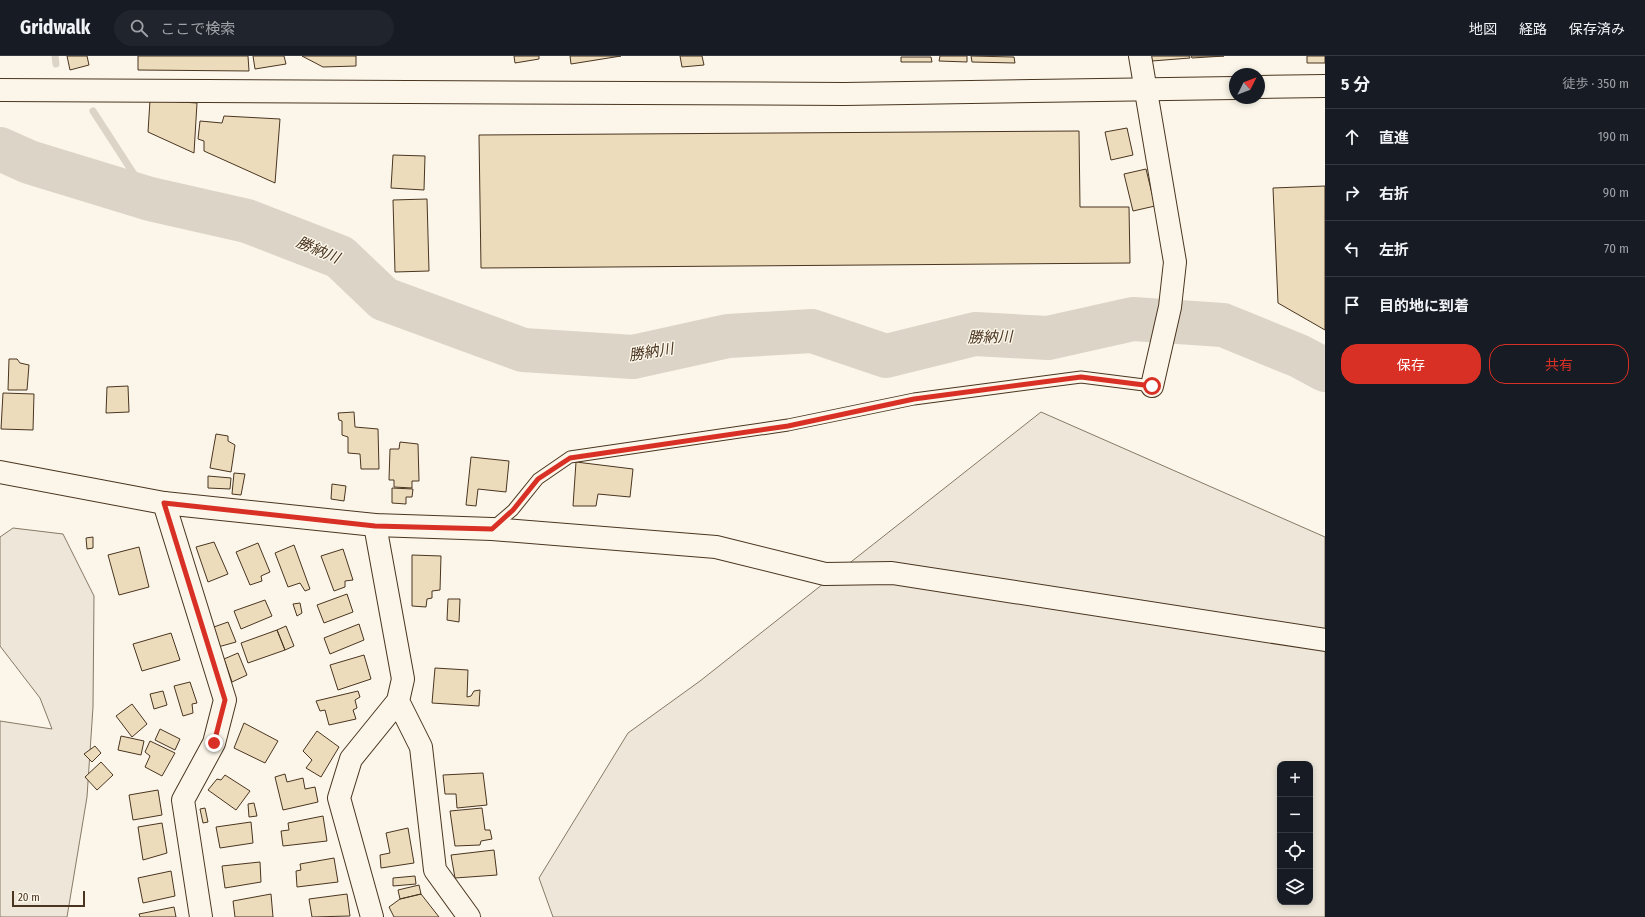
<!DOCTYPE html>
<html lang="ja">
<meta charset="utf-8">
<style>
body{margin:0;font-family:"Fira Sans Condensed","Noto Sans JP",sans-serif;background:#20242c;color:#f1f3f6}
.controls{position:absolute;right:12px;bottom:12px;display:grid;overflow:hidden;border-radius:8px;box-shadow:0 2px 6px #0003}
.controls button{width:36px;height:36px;display:grid;place-items:center;padding:0;border:0;border-bottom:1px solid #363941;background:#171b24;color:#f1f3f6;font:20px sans-serif}
.compass{position:absolute;left:1229px;top:12px;width:36px;height:36px;border-radius:50%;background:#171b24;box-shadow:0 2px 6px #0003;rotate:48deg}
.scale{position:absolute;left:12px;bottom:10px;width:73px;box-sizing:border-box;padding-left:4px;border:2px solid #4a3520;border-top:0;font-size:11px;line-height:14px;white-space:nowrap;color:#4a3520;-webkit-text-stroke:3px #fbf6e9;paint-order:stroke}
.stop{position:absolute;width:12px;height:12px;margin:-9px;border:3px solid #d93025;border-radius:50%;background:#fff}
.stop.end{background:#d93025;border-color:#fff;box-shadow:0 1px 4px #0008}
.list{margin:0;padding:0;list-style:none}
h2{display:flex;justify-content:space-between;align-items:center;height:52px;margin:0;padding:0 16px;font-size:17px}
h2 small{font-size:13px;font-weight:400;color:#9ea1a6}
.list li{display:grid;grid-template-columns:26px 1fr auto;gap:12px;align-items:center;box-sizing:border-box;height:56px;padding:0 16px;border-top:1px solid #363941}
.list b{display:block;font-size:15px;white-space:nowrap}
.list em{font-size:13px;font-style:normal;color:#9ea1a6}
.actions{display:flex;gap:8px;padding:12px 16px}
.actions a{flex:1;padding:9px 0;border:1px solid #d93025;border-radius:16px;text-align:center;font-size:14px;color:#d93025}
.actions .main{background:#d93025;color:#fff}
.icon{flex:none;width:22px;height:22px;fill:none;stroke:currentColor;stroke-width:2;stroke-linecap:round;stroke-linejoin:round}
.map{position:relative;flex:none;width:1325px;height:861px;overflow:hidden}
header{display:flex;align-items:center;gap:24px;box-sizing:border-box;height:56px;padding:0 20px;background:#171b24;border-bottom:1px solid #363941}
header strong{font-size:19px}
nav{display:flex;gap:22px;margin-inline-start:auto;font-size:14px}
.search{width:280px;height:36px;background:#20242c;display:flex;align-items:center;gap:10px;box-sizing:border-box;padding:0 14px;border-radius:22px;color:#9ea1a6;font-size:15px}
main{display:flex}
aside{flex:1;background:#171b24}
.map>svg:first-child{display:block}
.green{fill:#ede6d9;stroke:#887966;fill-rule:evenodd}
.lines{fill:none;stroke-linecap:round;stroke-linejoin:round}
.stream{stroke:#dcd4c6;stroke-width:7}
.river{stroke:#dcd4c6;stroke-width:44}
.building{fill:#ecdcbc;stroke:#4a3520}
.lane-casing{stroke:#4a3520;stroke-width:13}
.street-casing{stroke:#4a3520;stroke-width:24}
.secondary-casing{stroke:#4a3520;stroke-width:24}
.lane{stroke:#fbf6e9;stroke-width:11}
.street{stroke:#fbf6e9;stroke-width:22}
.secondary{stroke:#fbf6e9;stroke-width:22}
.route{stroke:#d93025;stroke-width:5}
.labels{text-anchor:middle;dominant-baseline:central;stroke-width:3;stroke-linejoin:round;paint-order:stroke}
.water-label{font-size:15px;font-style:italic;fill:#4a3520;stroke:#fbf6e9}
</style>
<header>
<strong>Gridwalk</strong>
<div class="search"><svg class="icon" aria-label="search" viewBox="0 0 24 24"><circle cx="10" cy="10" r="6"/><path d="M15 15l6 6"/></svg>ここで検索</div>
<nav><a>地図</a><a>経路</a><a>保存済み</a></nav>
</header>
<main>
<div class="map">
<svg width="1325" height="861" viewBox="0 0 1325 861">
<rect width="100%" height="100%" fill="#fbf6e9"/>
<!-- green -->
<path class="green" d="M1041,356l284,125v380h-772l-14,-39 89,-145 72,-52zM1280,708h30v138h-30z
M13,472l50,6 31,62 -1,111 -6,90 -20,120h-67v-196l52,8 -12,-31 -40,-52v-109z"/>
<g class="lines">
<!-- stream -->
<path class="stream" d="M55,0l1,8
M93,55l57,88"/>
<!-- river -->
<path class="river" d="M0,93l29,13 121,37 97,22 93,36 44,42 139,51 110,7 95,-21 84,-5 74,25 89,-22 73,4 85,-19 90,6 76,31 26,14"/>
</g>
<!-- building -->
<path class="building" d="M67,0h20l2,9 -19,5z
M138,0h110l1,15 -111,-1z
M253,0h31l2,8 -31,5z
M302,0h54v10l-33,1z
M514,0h25v3l-24,4z
M570,0h51l-50,8z
M680,0h22l2,9 -22,2z
M940,0h27v6l-28,-1z
M971,0l43,1 1,6 -43,-1z
M1151,0h38l1,2 -38,3z
M1191,0h33l-32,2z
M1307,0h18v7h-18z
M901,1h30l1,5h-31z
M150,44l47,3 -3,50 -46,-21z
M224,60l56,3 -5,64 -71,-32v-10l-6,-2 2,-18 22,2z
M1127,72l6,27 -22,5 -6,-28z
M1079,75l1,76h49l1,56 -649,5 -2,-133z
M393,99l32,1 -1,34 -33,-2z
M1146,113l9,37 -22,5 -9,-37z
M1325,130v144l-47,-27 -5,-115z
M427,143l2,72 -34,1 -2,-72z
M9,303h8l3,4 9,2 -2,25h-19z
M128,330l1,26 -23,1 1,-26z
M3,337l31,1 -1,36 -32,-1z
M354,356l1,15 23,2 1,40h-18l-1,-15 -12,-1v-16l-6,-2v-14l-3,-1 -1,-7z
M216,378l12,2v5l7,4 -4,27 -21,-4z
M400,386l18,2 1,37h-7v7l-18,-1v-7h-5l1,-31h9z
M471,401l38,4 -3,31 -28,-3 -2,17 -10,-1z
M576,406l57,7 -3,28 -32,-3 -2,12h-23z
M234,417l11,1 -4,21 -9,-1z
M208,420l23,2 -1,11 -22,-1z
M332,428l14,2 -2,15 -13,-2z
M392,432l21,1 -1,8h-6v7l-14,-1z
M93,481v11l-6,1 -1,-11z
M214,486l14,32 -20,8 -12,-35z
M258,487l12,29 -9,4 1,5 -12,4 -14,-33z
M294,489l16,44 -5,2 -5,-8 -12,4 -13,-34z
M139,491l10,40 -30,8 -11,-40z
M343,493l10,31 -8,1v6l-11,4 -13,-35z
M412,499l29,1 -1,34 -8,1v7l-5,1 -1,8 -14,-1z
M347,538l6,18 -29,11 -7,-18z
M448,543h12l-1,23 -12,-2z
M265,544l7,16 -31,13 -7,-18z
M300,547l2,10 -5,3 -4,-12z
M228,566l8,20 -18,5 -7,-19z
M359,568l5,16 -34,14 -6,-16z
M286,570l8,20 -9,4 -8,-20z
M277,574l8,20 -37,13 -7,-20z
M171,577l9,27 -38,11 -9,-27z
M238,597l9,22 -15,7 -8,-23z
M364,599l7,24 -33,11 -8,-25z
M435,612l33,2 -1,27 4,-1 3,-5 6,-1 -1,16 -47,-3z
M190,626l7,21 -5,1 1,9 -10,3 -9,-30z
M163,635l4,14 -13,4 -4,-15z
M358,635l2,6 -5,3 2,8 -4,2 3,9 -27,6 -4,-15 -5,1 -4,-10z
M132,648l15,20 -15,13 -16,-21z
M244,667l34,18 -13,22 -31,-15z
M160,673l20,10 -5,11 -20,-10z
M317,675l22,16 -18,30 -15,-9 6,-8 -9,-9z
M121,680l23,5 -3,14 -23,-5z
M150,685l25,12 -13,23 -17,-9 5,-11 -5,-4z
M95,690l6,7 -9,9 -8,-8z
M101,706l12,13 -16,15 -12,-13z
M483,717l4,32 -30,3 -1,-14h-11l-2,-19z
M285,718l2,8 16,-4 2,11 10,-2 3,15 -35,8 -8,-33z
M225,719l25,16 -14,19 -28,-20 9,-11 4,1z
M158,734l4,25 -29,5 -4,-25z
M254,747l3,13 -8,1 -1,-13z
M205,752l3,14 -5,1 -3,-14z
M482,752l3,22h5l2,9 -11,2 -1,4 -25,1 -5,-35z
M323,760l4,25 -44,5 -2,-15 8,-1 -1,-7z
M251,766l2,21 -33,5 -4,-21z
M162,767l5,30 -24,7 -5,-33z
M408,772l6,35 -33,5 -1,-13 10,-2 -4,-20z
M494,794l3,25 -42,3 -4,-23z
M334,802l4,24 -41,5 -1,-16 5,-1 -1,-6z
M260,806l1,20 -36,6 -3,-22z
M171,815l4,25 -32,7 -5,-25z
M415,820l1,8 -23,2v-8z
M419,829l2,9 -21,5 -2,-9z
M271,838l2,23h-38l-2,-16z
M347,838l3,22 -38,1 -3,-18z
M421,838l18,23h-45l-5,-10 11,-8z
M174,851l2,10h-36l-1,-3z"/>
<g class="lines">
<defs>
<path id="lane" d="M492,472l21,-18 25,-31 32,-22 218,-32 126,-26 167,-22 71,9"/>
<path id="street" d="M1140,0l35,206 -5,45 -18,79
M164,447l61,197 -11,43 -31,57 18,117
M398,645l23,46 14,123 34,47
M372,861l-33,-119 12,-39 47,-58 5,-22 -28,-154"/>
<path id="secondary" d="M1259,31l66,-1
M0,34l844,4 391,-6
M0,416l164,31 211,22 117,4 224,18 109,27 67,-1 433,67"/>
</defs>
<!-- lane casing -->
<use href="#lane" class="lane-casing"/>
<!-- street casing -->
<use href="#street" class="street-casing"/>
<!-- secondary casing -->
<use href="#secondary" class="secondary-casing"/>
<!-- lane -->
<use href="#lane" class="lane"/>
<!-- street -->
<use href="#street" class="street"/>
<!-- secondary -->
<use href="#secondary" class="secondary"/>
</g>
<g class="lines">
<!-- route -->
<path class="route" d="M214,687l11,-43 -61,-197 211,23 117,3 21,-19 25,-31 32,-21 218,-32 126,-27 167,-22 71,9"/>
</g>
<g class="labels">
<!-- water labels -->
<g class="water-label">
<text transform="translate(318 194) rotate(23)">勝納川</text>
<text transform="translate(990 281) rotate(-1)">勝納川</text>
<text transform="translate(651 296) rotate(-9)">勝納川</text>
</g>
</g>
</svg>
<div class="controls">
<button>+</button>
<button>−</button>
<button><svg class="icon" aria-label="locate" viewBox="0 0 24 24"><circle cx="12" cy="12" r="6"/><path d="M12 2v4M12 18v4M2 12h4M18 12h4"/></svg></button>
<button><svg class="icon" aria-label="layers" viewBox="0 0 24 24"><path d="M12 4l9 5-9 5-9-5zM3 14l9 5 9-5"/></svg></button>
</div>
<svg class="compass" viewBox="-18 -18 36 36"><path d="M0-13l5 13h-10z" fill="#e53935"/><path d="M0 13l5-13h-10z" fill="#9ea1a6"/></svg>
<div class="scale">20 m</div>
<div class="stop" style="left:1152px;top:330px"></div>
<div class="stop end" style="left:214px;top:687px"></div>
</div>
<aside>
<h2>5 分<small>徒歩 · 350 m</small></h2>
<ul class="list">
<li><svg class="icon" aria-label="ahead" viewBox="0 0 24 24"><path d="M12 20V5M6 11l6-6 6 6"/></svg><div><b>直進</b></div><em>190 m</em></li>
<li><svg class="icon" aria-label="right" viewBox="0 0 24 24"><path d="M7 20v-9h11M14 6l5 5-5 5"/></svg><div><b>右折</b></div><em>90 m</em></li>
<li><svg class="icon" aria-label="left" viewBox="0 0 24 24"><path d="M17 20v-9H6M10 6l-5 5 5 5"/></svg><div><b>左折</b></div><em>70 m</em></li>
<li><svg class="icon" aria-label="arrive" viewBox="0 0 24 24"><path d="M6 21V4h12l-3 4 3 4H6"/></svg><div><b>目的地に到着</b></div></li>
</ul>
<div class="actions"><a class="main">保存</a><a>共有</a></div>
</aside>
</main>
